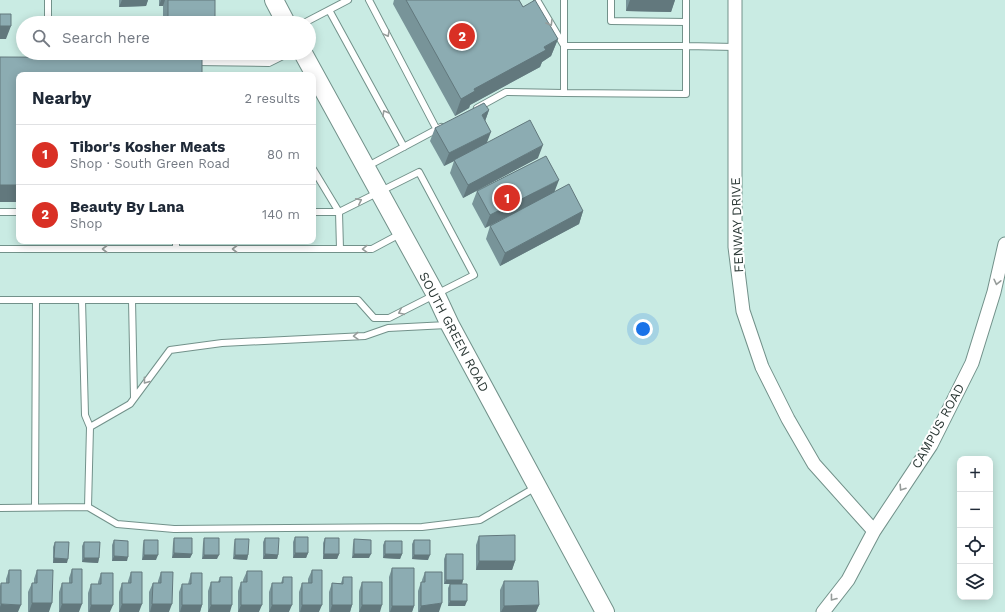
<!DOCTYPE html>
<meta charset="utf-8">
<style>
body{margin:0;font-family:"Work Sans",sans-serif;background:#f6f6f7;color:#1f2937}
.controls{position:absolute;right:12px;bottom:12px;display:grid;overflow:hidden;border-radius:8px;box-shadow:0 2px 10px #0003}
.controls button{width:36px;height:36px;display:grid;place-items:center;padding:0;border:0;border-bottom:1px solid #e0e1e3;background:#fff;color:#1f2937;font:20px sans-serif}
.you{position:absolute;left:643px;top:329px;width:14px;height:14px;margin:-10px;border:3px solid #fff;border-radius:50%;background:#1a73e8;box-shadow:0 0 0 6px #1a73e833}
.badge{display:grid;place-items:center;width:26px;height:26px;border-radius:50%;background:#d93025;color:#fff;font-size:13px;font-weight:700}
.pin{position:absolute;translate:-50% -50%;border:2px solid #fff;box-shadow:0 1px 4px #0006}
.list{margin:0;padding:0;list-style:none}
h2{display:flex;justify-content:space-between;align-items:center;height:52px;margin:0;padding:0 16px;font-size:17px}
h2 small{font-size:13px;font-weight:400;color:#747a83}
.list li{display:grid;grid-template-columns:26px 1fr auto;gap:12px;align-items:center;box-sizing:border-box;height:60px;padding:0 16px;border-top:1px solid #e0e1e3}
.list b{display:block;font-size:15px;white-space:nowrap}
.list p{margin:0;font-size:13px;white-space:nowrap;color:#747a83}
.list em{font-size:13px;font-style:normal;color:#747a83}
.icon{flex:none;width:22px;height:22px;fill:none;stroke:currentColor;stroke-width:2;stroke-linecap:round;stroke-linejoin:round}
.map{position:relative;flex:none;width:1005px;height:612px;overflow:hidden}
.search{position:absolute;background:#fff;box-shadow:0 2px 10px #0003;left:16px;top:16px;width:300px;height:44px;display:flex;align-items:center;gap:10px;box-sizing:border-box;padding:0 14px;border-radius:22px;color:#747a83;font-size:15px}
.panel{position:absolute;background:#fff;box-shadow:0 2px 10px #0003;left:16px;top:72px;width:300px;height:172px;border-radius:8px}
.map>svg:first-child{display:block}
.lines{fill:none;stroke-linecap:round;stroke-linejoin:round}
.lane-casing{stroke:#72918a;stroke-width:8}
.street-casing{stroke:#72918a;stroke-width:15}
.secondary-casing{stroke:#72918a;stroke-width:20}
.lane{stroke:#fff;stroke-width:6}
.street{stroke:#fff;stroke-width:13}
.secondary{stroke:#fff;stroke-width:18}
.wall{fill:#789499}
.shaded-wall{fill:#62787d}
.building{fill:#8cacb2;stroke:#62787d}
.oneway{stroke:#969c9a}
.labels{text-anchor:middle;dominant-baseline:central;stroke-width:4;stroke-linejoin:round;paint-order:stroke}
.street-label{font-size:13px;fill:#2c3936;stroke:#fff}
</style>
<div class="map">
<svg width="1005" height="612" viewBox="0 0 1005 612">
<rect width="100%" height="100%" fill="#c9ebe3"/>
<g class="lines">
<defs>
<path id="lane" d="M48,0v23
M369,0l68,130
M537,0l26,44
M611,0v21l75,1
M686,0v46l49,1
M329,10l75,137
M304,23l44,-23
M564,46h122v48l-122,-1v-93
M48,53l1,7 5,1
M195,62l74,1 20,-10
M477,108l29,-16 58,1
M368,166l73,-39
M313,169l26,43 1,37
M0,212h19
M176,241v8
M0,249h372l28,-15
M0,300h358l16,18h15l85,-43 -55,-103 -80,40h-26
M132,300l2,98
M90,427l40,-23 40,-54 52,-7 143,-7 23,-8 59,-3
M35,507l1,-207
M88,507l29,17 57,5 248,-2 58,-7 56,-33
M0,508l88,-1 2,-80 -5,-12 -3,-115"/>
<path id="street" d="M735,0v247l8,64 19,56 26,52 26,45 60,67
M823,612l25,-32 26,-49 57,-86 41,-82 22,-71 11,-48"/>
<path id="secondary" d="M274,0l12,23
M303,53l133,242 14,30 155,287"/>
</defs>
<!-- lane casing -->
<use href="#lane" class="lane-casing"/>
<!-- street casing -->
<use href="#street" class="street-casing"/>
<!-- secondary casing -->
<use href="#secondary" class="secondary-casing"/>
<!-- lane -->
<use href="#lane" class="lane"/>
<!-- street -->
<use href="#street" class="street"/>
<!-- secondary -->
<use href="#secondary" class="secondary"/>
</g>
<!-- wall -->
<path class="wall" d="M119,0h29l-2,6 -27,1z
M159,0h56v23h-52v-17h-4z
M394,0h125l4,7 35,32 -7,17 -9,6 -2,5 -70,38 -1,3 -14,8 -62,-112z
M626,0h49l-4,12 -45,-1z
M489,110l-4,11 2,22 51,15 -75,40 -13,-25 4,-12 -10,5 -14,-25 5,-13z
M477,191l77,1 29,19 -4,13 -79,42 -14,-27 4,-13 19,-10 -24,12 -13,-24z
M479,536l36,25 -3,9h-36v-25z
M295,537l13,16 -2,5h-13v-16z
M174,538l18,16 -2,4h-18l1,-15z
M204,538l13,21h-15l1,-16z
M265,538l13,17 -1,4h-14v-17z
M325,538l14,16 -2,5h-14v-16z
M235,539l13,16 -1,5 -14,-1 1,-15z
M354,539l15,19h-17l1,-14z
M114,540l13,21h-15v-16z
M144,540l12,20h-14l1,-16z
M414,540l14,20 -16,-1v-15z
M385,541l17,13 -2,5 -17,-1v-13z
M55,542l12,21h-14v-16z
M84,542l15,16 -1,5 -16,-1v-16z
M446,554l17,26 -1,4 3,22h-17v-18l2,-4h-6v-25z
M392,568l22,38 -2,6h-23v-35z
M72,569l7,43h-20v-20l3,-9h7v-5z
M9,570h12l-21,42v-26l1,-3h5v-4z
M37,570l12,42h-21v-20l4,-9h2v-4z
M312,570l7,42h-20v-20l3,-9h6v-4z
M247,571l12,41h-21v-21l3,-9h2v-2z
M131,572l8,40h-20v-20l3,-9h6v-2z
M161,572l8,40h-20v-20l4,-9h5v-2z
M425,572l14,40h-21v-21l3,-9h1v-2z
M101,573l9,39h-22v-19l3,-9h7v-2z
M191,573l11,32 -2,7h-21v-20l3,-8h6z
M220,577l10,35h-22v-21l3,-9h7z
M283,577l6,35h-20v-20l3,-9h9z
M343,577l9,28 -2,7h-21v-20l3,-9h9z
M504,581l35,24 -3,7h-36v-22z
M362,582l18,30h-21v-21z"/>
<!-- shaded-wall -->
<path class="shaded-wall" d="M122,0h26l-2,6 -27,1z
M161,0h4l-2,6h-4z
M630,0h45l-4,12 -45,-1z
M0,26h11l-5,13h-6z
M558,39l-7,17 -9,6 -2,5 -70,38 -1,3 -14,8 6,-17 13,-10z
M489,110l-5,14 -2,-9z
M491,132l-5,13 -32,15v1l-10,5 5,-13z
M543,145l-5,13 -75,40 5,-13z
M559,180l-5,13 -69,35 5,-13z
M0,185h19v17h-19z
M583,211l-4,13 -79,42 5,-13z
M174,553l18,1 -2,4h-18z
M295,553h13l-2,5h-13z
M265,554l13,1 -1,4h-14z
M324,554h15l-2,5h-14z
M354,554h17l-2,4h-17z
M385,554h17l-2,5 -17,-1z
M144,555h14l-2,5h-14z
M204,555h15l-2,4h-15z
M235,555h13l-1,5 -14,-1z
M414,555h16l-2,5 -16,-1z
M114,556l14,1 -1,4h-15z
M54,558l14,1 -1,4h-14z
M84,558h15l-1,5 -16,-1z
M479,561h36l-3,9h-36z
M446,580h17l-1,4h-18z
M450,601h17l-2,5h-17z
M32,603h20l-3,9h-20z
M442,603l-3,9h-20l2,-6z
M1,604l20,1 -3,7h-18v-5z
M62,604h20l-3,8h-20z
M122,604h20l-3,8h-20z
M152,604h20l-3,8h-19z
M91,605h22l-3,7h-21z
M182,605h20l-2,7h-20z
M211,605h21l-2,7h-22z
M241,605h21l-3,7h-21z
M272,605h20l-3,7h-20z
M302,605h20l-3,7h-19z
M332,605h20l-2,7h-20z
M362,605h20l-2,7h-21z
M539,605l-3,7h-35l3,-6z
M392,606h22l-2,6h-22z"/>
<!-- building -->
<path class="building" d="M168,0h47v23h-47z
M406,0h113l4,7 12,-7 23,39 -14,8 2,3 -72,39 1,2 -14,8z
M0,14h11v12h-11z
M0,57l202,1v17h-183v110h-19z
M484,103l5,7 -7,5 9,17 -42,21 -14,-25z
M530,120l13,25 -75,40 -14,-25z
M546,156l13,24 -69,35 -13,-24z
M569,184l14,27 -78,42 -15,-27z
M515,535v26h-36v-25z
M295,537h13v16h-13z
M174,538h18v16l-18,-1z
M204,538h15v17h-15z
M265,538h14l-1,17 -13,-1z
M325,538h14v16h-15z
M235,539h14l-1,16h-13z
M354,539l17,1v14h-17z
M114,540l14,1v16l-14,-1z
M144,540h14v15h-14z
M414,540h16v15h-16z
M385,541h17v13h-17z
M55,542h14l-1,17 -14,-1z
M84,542h16l-1,16h-15z
M446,554h17v26h-17z
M392,568h22v38h-22z
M72,569h10v35h-20v-21h10z
M9,570h12v35l-20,-1v-21h8z
M37,570h16l-1,33h-20v-20h5z
M312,570h10v35h-20v-22h10z
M247,571h15v34h-21v-23h6z
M131,572h11v32h-20v-21h9z
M161,572h12l-1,32h-20l1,-21h8z
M425,572h17v31l-21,3v-24h4z
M101,573h12v32h-22v-21h10z
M191,573h11v32h-20v-21h9z
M220,577h12v28h-21v-23h9z
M283,577h9v28h-20v-22h11z
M343,577h9v28h-20v-22l11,1z
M504,581h34l1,24 -35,1z
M362,582h20v23h-20z
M450,584h17v17h-17z"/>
<!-- one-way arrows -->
<defs><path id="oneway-chevron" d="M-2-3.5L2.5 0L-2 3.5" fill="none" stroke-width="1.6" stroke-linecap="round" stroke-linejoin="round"/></defs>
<g class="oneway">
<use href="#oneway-chevron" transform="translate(550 23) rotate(59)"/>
<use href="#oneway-chevron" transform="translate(387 34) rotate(62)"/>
<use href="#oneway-chevron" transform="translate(385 113) rotate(-119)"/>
<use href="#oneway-chevron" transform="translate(359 201) rotate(-26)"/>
<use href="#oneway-chevron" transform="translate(105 249) rotate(180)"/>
<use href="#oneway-chevron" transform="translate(235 249) rotate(180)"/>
<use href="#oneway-chevron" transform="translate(365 249) rotate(179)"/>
<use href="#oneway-chevron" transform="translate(997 282) rotate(103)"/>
<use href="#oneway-chevron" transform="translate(401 312) rotate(155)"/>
<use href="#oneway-chevron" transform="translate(356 336) rotate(177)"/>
<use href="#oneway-chevron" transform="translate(146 381) rotate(127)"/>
<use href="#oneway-chevron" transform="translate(902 488) rotate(123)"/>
<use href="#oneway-chevron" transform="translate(833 598) rotate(128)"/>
</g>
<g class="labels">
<!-- street labels -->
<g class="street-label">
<text transform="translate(737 225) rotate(-92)">FENWAY DRIVE</text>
<text transform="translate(454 332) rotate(62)">SOUTH GREEN ROAD</text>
<text transform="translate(938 426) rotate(-61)">CAMPUS ROAD</text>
</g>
</g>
</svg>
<div class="controls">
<button>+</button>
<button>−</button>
<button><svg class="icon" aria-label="locate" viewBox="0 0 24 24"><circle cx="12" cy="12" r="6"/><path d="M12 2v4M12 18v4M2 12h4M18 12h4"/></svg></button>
<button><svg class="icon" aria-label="layers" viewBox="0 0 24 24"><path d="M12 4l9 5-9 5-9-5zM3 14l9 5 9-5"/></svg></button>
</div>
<div class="you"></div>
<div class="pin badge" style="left:507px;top:198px">1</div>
<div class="pin badge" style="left:462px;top:36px">2</div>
<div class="search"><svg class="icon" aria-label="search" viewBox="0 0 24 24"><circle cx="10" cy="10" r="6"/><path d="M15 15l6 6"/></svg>Search here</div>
<section class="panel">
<h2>Nearby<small>2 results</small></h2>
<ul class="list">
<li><span class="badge">1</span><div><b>Tibor's Kosher Meats</b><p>Shop · South Green Road</p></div><em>80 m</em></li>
<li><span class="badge">2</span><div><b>Beauty By Lana</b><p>Shop</p></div><em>140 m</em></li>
</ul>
</section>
</div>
